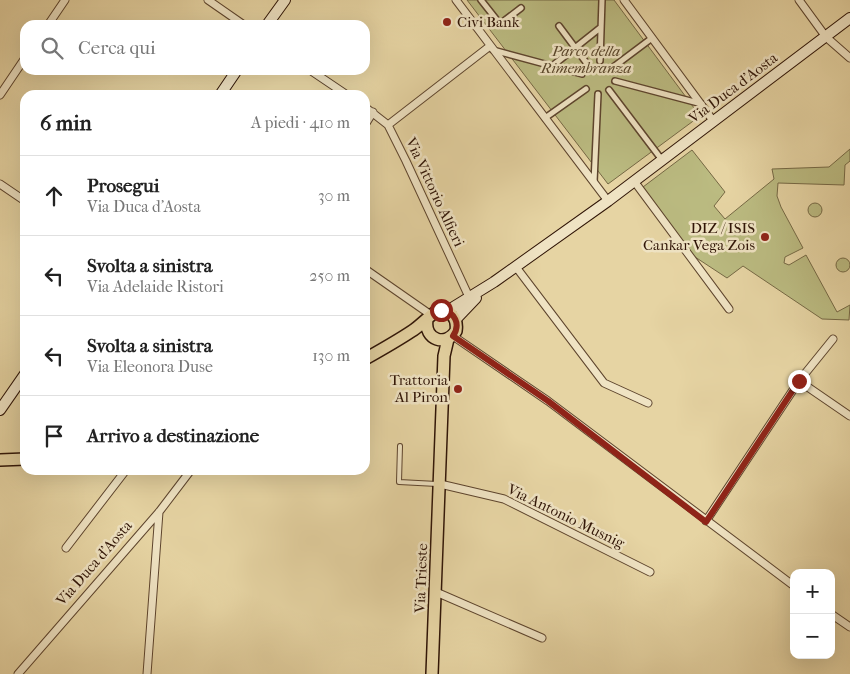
<!DOCTYPE html>
<html lang="it">
<meta charset="utf-8">
<style>
body{margin:0;font-family:"IM FELL French Canon",serif;background:#f6f6f6;color:#222}
.controls{position:absolute;right:15px;bottom:15px;display:grid;overflow:hidden;border-radius:10px;box-shadow:0 5px 20px #0002}
.controls button{width:45px;height:45px;display:grid;place-items:center;padding:0;border:0;border-bottom:1px solid #e0e0e0;background:#fff;color:#222;font:25px sans-serif}
.stop{position:absolute;width:15px;height:15px;margin:-11px;border:4px solid #8f2418;border-radius:50%;background:#fff}
.stop.end{background:#8f2418;border-color:#fff;box-shadow:0 1px 5px #0008}
.list{margin:0;padding:0;list-style:none}
h2{display:flex;justify-content:space-between;align-items:center;height:65px;margin:0;padding:0 20px;font-size:21px}
h2 small{font-size:16px;font-weight:400;color:#767676}
.list li{display:grid;grid-template-columns:32px 1fr auto;gap:15px;align-items:center;box-sizing:border-box;height:80px;padding:0 20px;border-top:1px solid #e0e0e0}
.list b{display:block;font-size:19px;white-space:nowrap}
.list p{margin:0;font-size:16px;white-space:nowrap;color:#767676}
.list em{font-size:16px;font-style:normal;color:#767676}
.icon{flex:none;width:28px;height:28px;fill:none;stroke:currentColor;stroke-width:2;stroke-linecap:round;stroke-linejoin:round}
.map{position:relative;flex:none;width:850px;height:674px;overflow:hidden}
.search{position:absolute;background:#fff;box-shadow:0 5px 20px #0002;left:20px;top:20px;width:350px;height:55px;display:flex;align-items:center;gap:12px;box-sizing:border-box;padding:0 18px;border-radius:15px;color:#767676;font-size:19px}
.panel{position:absolute;background:#fff;box-shadow:0 5px 20px #0002;left:20px;top:90px;width:350px;height:385px;border-radius:15px}
.map>svg:first-child{display:block}
.green{fill:#bbbb81;stroke:#756844}
.lines{fill:none;stroke-linecap:round;stroke-linejoin:round}
.service-casing{stroke:#5d442d;stroke-width:6}
.pedestrian-casing{stroke:#5d442d;stroke-width:8}
.minor-casing{stroke:#5d442d;stroke-width:9}
.secondary-casing{stroke:#2f1406;stroke-width:12}
.primary-casing{stroke:#2f1406;stroke-width:14}
.service{stroke:#efe3c3;stroke-width:4}
.pedestrian{stroke:#efe3c3;stroke-width:5}
.minor{stroke:#efe3c3;stroke-width:7}
.secondary{stroke:#efe3c3;stroke-width:10}
.primary{stroke:#e6d4a3;stroke-width:11}
.route{stroke:#8f2418;stroke-width:6}
.poi-dot{fill:#8f2418;stroke:#efe3c3;stroke-width:2}
.labels{text-anchor:middle;dominant-baseline:central;stroke-width:5;stroke-linejoin:round;paint-order:stroke}
.poi-label{font-size:15px;fill:#2f1406;stroke:#efe3c3;text-anchor:end}
.park-label{font-size:15px;font-style:italic;fill:#59462b;stroke:#efe3c3}
.street-label{font-size:15px;fill:#2f1406;stroke:#efe3c3}
</style>
<div class="map">
<svg width="850" height="674" viewBox="0 0 850 674">
<rect width="100%" height="100%" fill="#e6d4a3"/>
<filter id="stains"><feTurbulence type="fractalNoise" baseFrequency=".004" numOctaves="4"/><feColorMatrix values="0 0 0 0 .2 0 0 0 0 .09 0 0 0 0 .02 0 0 0 .5 -.17"/></filter>
<radialGradient id="worn" r=".72"><stop offset=".6" stop-color="#630" stop-opacity="0"/><stop offset="1" stop-color="#630" stop-opacity=".3"/></radialGradient>
<!-- green -->
<path class="green" d="M467,0h147l86,116 -92,68z
M850,149v12l-5,4 -1,20 -66,-2 -1,13 4,11 22,41 -18,9 -1,6 5,2 17,-10 31,57 13,-7 -1,15 -27,-1 -79,-53 -16,12 -35,-23 -49,-68 49,-37 33,42 -11,14 11,13 49,-40 -2,-10 57,-2z
M808 210a7 7 0 1 1 14 0a7 7 0 1 1-14 0Z
M836 265a7 7 0 1 1 14 0a7 7 0 1 1-14 0Z"/>
<g class="lines">
<defs>
<path id="service" d="M400,446l-1,36 38,2"/>
<path id="pedestrian" d="M481,0l19,24 21,-16
M559,26l29,39
M493,50l89,24
M600,61l2,-61
M551,67l49,-39
M612,68l40,-30
M615,81l87,23
M609,90l53,70
M545,118l41,-29
M594,182l4,-88"/>
<path id="minor" d="M208,0l36,25
M456,0l152,201
M624,0l90,122
M799,0l27,37 24,21
M48,25l17,-25
M310,70l37,25
M0,95l25,-37
M365,107l23,18 18,36 63,136
M365,125l8,-13
M388,125l102,-79
M634,181l95,128
M0,184l25,17
M516,267l88,116 44,20
M365,269l66,46
M453,336l95,65 246,185
M799,381l51,35
M440,484l64,15 146,73
M706,521l93,-140 34,-42
M66,548l60,-78
M436,592l106,46
M831,614l19,13
M18,674l141,-162 32,-42
M147,674l12,-162"/>
<path id="secondary" d="M267,25l18,-25
M220,95l17,-25
M447,311l47,-29 114,-81 242,-183
M456,319l20,-21
M0,410l25,-36"/>
<path id="primary" d="M365,359c16,-9 32,-18 47,-28 7,-4 19,-17 24,-19 14,-6 22,7 20,19 -10,16 -32,9 -29,-11
M0,460l25,-1
M432,674l12,-318 4,-17"/>
</defs>
<!-- service casing -->
<use href="#service" class="service-casing"/>
<!-- pedestrian casing -->
<use href="#pedestrian" class="pedestrian-casing"/>
<!-- minor casing -->
<use href="#minor" class="minor-casing"/>
<!-- secondary casing -->
<use href="#secondary" class="secondary-casing"/>
<!-- primary casing -->
<use href="#primary" class="primary-casing"/>
<!-- service -->
<use href="#service" class="service"/>
<!-- pedestrian -->
<use href="#pedestrian" class="pedestrian"/>
<!-- minor -->
<use href="#minor" class="minor"/>
<!-- secondary -->
<use href="#secondary" class="secondary"/>
<!-- primary -->
<use href="#primary" class="primary"/>
</g>
<g class="lines">
<!-- route -->
<path class="route" d="M441,310c14,2 20,14 12,26l95,65 158,121 93,-141"/>
</g>
<!-- markers -->
<g class="poi-dot">
<circle cx="447" cy="22" r="5"/>
<circle cx="765" cy="237" r="5"/>
<circle cx="458" cy="389" r="5"/>
</g>
<g class="labels">
<!-- poi labels -->
<g class="poi-label">
<text x="457" y="22" text-anchor="start">Civi Bank</text>
<text x="755" y="228">DIZ / ISIS<tspan x="755" dy="17">Cankar Vega Zois</tspan></text>
<text x="448" y="380">Trattoria<tspan x="448" dy="17">Al Piron</tspan></text>
</g>
<!-- park labels -->
<g class="park-label">
<text x="586" y="51">Parco della<tspan x="586" dy="17">Rimembranza</tspan></text>
</g>
<!-- street labels -->
<g class="street-label">
<text transform="translate(733 88) rotate(-37)">Via Duca d'Aosta</text>
<text transform="translate(435 192) rotate(65)">Via Vittorio Alfieri</text>
<text transform="translate(566 516) rotate(26)">Via Antonio Musnig</text>
<text transform="translate(94 563) rotate(-49)">Via Duca d'Aosta</text>
<text transform="translate(421 578) rotate(-88)">Via Trieste</text>
</g>
</g>
<rect width="100%" height="100%" filter="url(#stains)"/>
<rect width="100%" height="100%" fill="url(#worn)"/>
</svg>
<div class="controls">
<button>+</button>
<button>−</button>
</div>
<div class="stop" style="left:441px;top:310px"></div>
<div class="stop end" style="left:799px;top:381px"></div>
<div class="search"><svg class="icon" aria-label="search" viewBox="0 0 24 24"><circle cx="10" cy="10" r="6"/><path d="M15 15l6 6"/></svg>Cerca qui</div>
<section class="panel">
<h2>6 min<small>A piedi · 410 m</small></h2>
<ul class="list">
<li><svg class="icon" aria-label="ahead" viewBox="0 0 24 24"><path d="M12 20V5M6 11l6-6 6 6"/></svg><div><b>Prosegui</b><p>Via Duca d'Aosta</p></div><em>30 m</em></li>
<li><svg class="icon" aria-label="left" viewBox="0 0 24 24"><path d="M17 20v-9H6M10 6l-5 5 5 5"/></svg><div><b>Svolta a sinistra</b><p>Via Adelaide Ristori</p></div><em>250 m</em></li>
<li><svg class="icon" aria-label="left" viewBox="0 0 24 24"><path d="M17 20v-9H6M10 6l-5 5 5 5"/></svg><div><b>Svolta a sinistra</b><p>Via Eleonora Duse</p></div><em>130 m</em></li>
<li><svg class="icon" aria-label="arrive" viewBox="0 0 24 24"><path d="M6 21V4h12l-3 4 3 4H6"/></svg><div><b>Arrivo a destinazione</b></div></li>
</ul>
</section>
</div>
